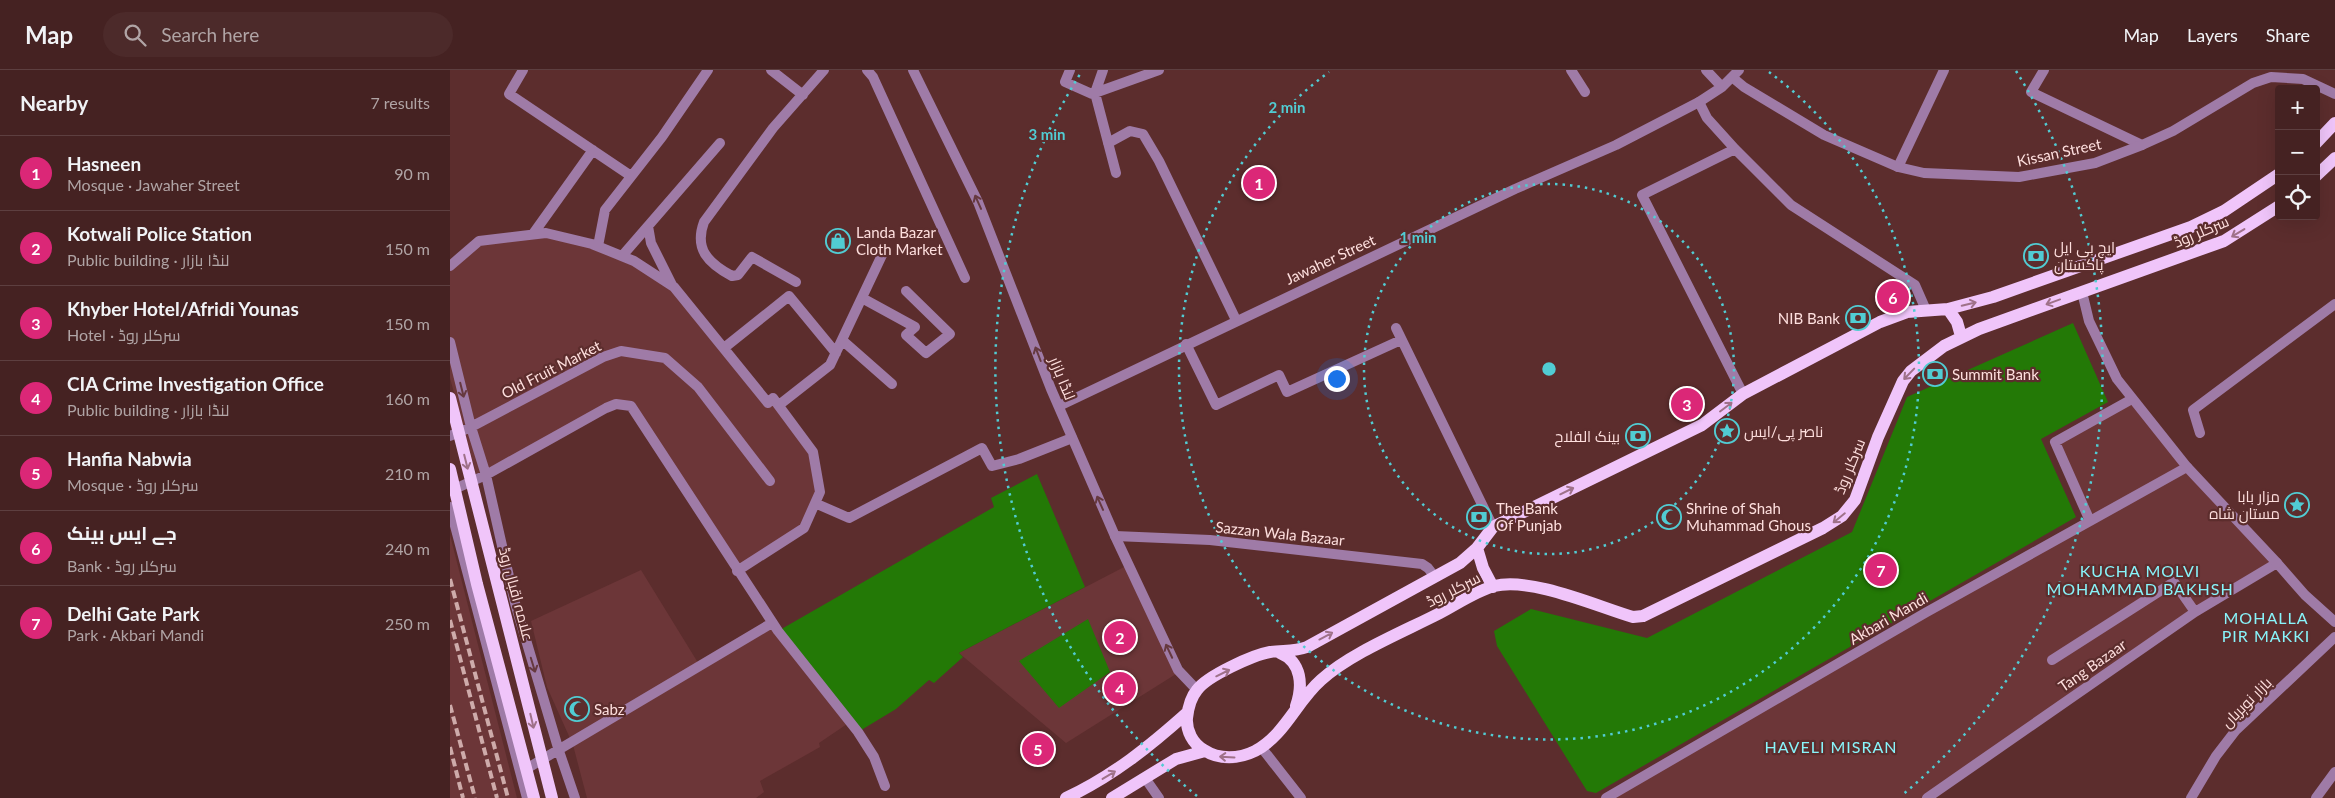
<!DOCTYPE html>
<meta charset="utf-8">
<style>
body{margin:0;font-family:Lato,Cairo,sans-serif;background:#4c2a2a;color:#f1f3f6}
.controls{position:absolute;right:15px;top:15px;display:grid;overflow:hidden;border-radius:5px;box-shadow:0 5px 20px #0002}
.controls button{width:45px;height:45px;display:grid;place-items:center;padding:0;border:0;border-bottom:1px solid #5d3f40;background:#452222;color:#f1f3f6;font:25px sans-serif}
.you{position:absolute;left:886px;top:308px;width:18px;height:18px;margin:-12px;border:4px solid #fff;border-radius:50%;background:#1a73e8;box-shadow:0 0 0 8px #1a73e833}
.badge{display:grid;place-items:center;width:32px;height:32px;border-radius:50%;background:#db2777;color:#fff;font-size:16px;font-weight:700}
.pin{position:absolute;translate:-50% -50%;border:2px solid #fff;box-shadow:0 1px 5px #0006}
.list{margin:0;padding:0;list-style:none}
h2{display:flex;justify-content:space-between;align-items:center;height:65px;margin:0;padding:0 20px;font-size:21px}
h2 small{font-size:16px;font-weight:400;color:#b0a4a5}
.list li{display:grid;grid-template-columns:32px 1fr auto;gap:15px;align-items:center;box-sizing:border-box;height:75px;padding:0 20px;border-top:1px solid #5d3f40}
.list b{display:block;font-size:19px;white-space:nowrap}
.list p{margin:0;font-size:16px;white-space:nowrap;color:#b0a4a5}
.list em{font-size:16px;font-style:normal;color:#b0a4a5}
.icon{flex:none;width:28px;height:28px;fill:none;stroke:currentColor;stroke-width:2;stroke-linecap:round;stroke-linejoin:round}
.map{position:relative;flex:none;width:1885px;height:728px;overflow:hidden}
header{display:flex;align-items:center;gap:30px;box-sizing:border-box;height:70px;padding:0 25px;background:#452222;border-bottom:1px solid #5d3f40}
header strong{font-size:24px}
nav{display:flex;gap:28px;margin-inline-start:auto;font-size:18px}
.search{width:350px;height:45px;background:#4c2a2a;display:flex;align-items:center;gap:12px;box-sizing:border-box;padding:0 18px;border-radius:28px;color:#b0a4a5;font-size:19px}
main{display:flex}
aside{flex:1;background:#452222}
.map>svg:first-child{display:block}
.built{fill:#6c3638}
.green{fill:#237906}
.lines{fill:none;stroke-linecap:round;stroke-linejoin:round}
.minor{stroke:#9f7ba7;stroke-width:10}
.tertiary{stroke:#9f7ba7;stroke-width:10}
.primary{stroke:#f0c5fa;stroke-width:12}
.rail{stroke:#ceabaa;stroke-width:4;stroke-dasharray:8 4;stroke-linecap:butt}
.primary-bridge{stroke:#f0c5fa;stroke-width:12}
.oneway{stroke:#66393f}
.oneway2{stroke:#9f7189}
.ring{fill:none;stroke:#51ccd3;stroke-width:2.5;stroke-dasharray:2.5 5}
.labels{text-anchor:middle;dominant-baseline:central;stroke-width:4.5;stroke-linejoin:round;paint-order:stroke}
.street-label{font-size:15px;fill:#fedfde;stroke:#5c2d2d}
.poi-label{font-size:15px;fill:#fedfde;stroke:#5c2d2d;text-anchor:start}
.neighbourhood-label{font-size:16px;letter-spacing:1px;fill:#88f4fa;stroke:#5c2d2d}
.centre{fill:#51ccd3;stroke:#5c2d2d;stroke-width:2.5}
.ring-label{font-size:15px;text-anchor:middle;font-weight:bold;fill:#51ccd3;stroke:#5c2d2d;stroke-width:4.5;stroke-linejoin:round;paint-order:stroke}
</style>
<header>
<strong>Map</strong>
<div class="search"><svg class="icon" aria-label="search" viewBox="0 0 24 24"><circle cx="10" cy="10" r="6"/><path d="M15 15l6 6"/></svg>Search here</div>
<nav><a>Map</a><a>Layers</a><a>Share</a></nav>
</header>
<main>
<aside>
<h2>Nearby<small>7 results</small></h2>
<ul class="list">
<li><span class="badge">1</span><div><b>Hasneen</b><p>Mosque · Jawaher Street</p></div><em>90 m</em></li>
<li><span class="badge">2</span><div><b>Kotwali Police Station</b><p>Public building · لنڈا بازار</p></div><em>150 m</em></li>
<li><span class="badge">3</span><div><b>Khyber Hotel/Afridi Younas</b><p>Hotel · سرکلر روڈ</p></div><em>150 m</em></li>
<li><span class="badge">4</span><div><b>CIA Crime Investigation Office</b><p>Public building · لنڈا بازار</p></div><em>160 m</em></li>
<li><span class="badge">5</span><div><b>Hanfia Nabwia</b><p>Mosque · سرکلر روڈ</p></div><em>210 m</em></li>
<li><span class="badge">6</span><div><b>جے ایس بینک</b><p>Bank · سرکلر روڈ</p></div><em>240 m</em></li>
<li><span class="badge">7</span><div><b>Delhi Gate Park</b><p>Park · Akbari Mandi</p></div><em>250 m</em></li>
</ul>
</aside>
<div class="map">
<svg width="1885" height="728" viewBox="0 0 1885 728">
<rect width="100%" height="100%" fill="#5c2d2d"/>
<!-- built -->
<path class="built" d="M96,163l46,11 80,42 96,116 5,-4 40,54 7,40 -16,36 -67,43 -113,-168 -147,74 -27,-99v-110l29,-27z
M1682,329l145,164 -349,235h-329l491,-277 -35,-79z
M0,465l67,263h-67z
M676,496l50,108 -110,69 -107,-90z
M191,500l59,96 72,-43 78,99 -31,21 1,4 -60,34 4,11 -8,6h-169l-14,-53 -26,-58 -16,-66z"/>
<!-- green -->
<path class="green" d="M1623,253l35,79 -67,37 35,78 -480,276 -9,-2 -90,-145 -3,-15 37,-22 116,29 205,-106 55,-135z
M587,404l48,113 -126,66 4,4 -29,26 -5,-3 -33,29 -38,23 -80,-101 216,-124 -3,-9z
M638,549l22,53 -51,36 -40,-47z"/>
<g class="lines">
<!-- minor -->
<path class="minor" d="M73,0l-14,24 122,82
M321,0l32,25
M417,0l6,7 92,201
M620,0l-5,12 27,12 67,-24
M653,0l-8,23 21,80
M1121,0l14,22
M1594,0l-13,22 111,53
M1249,32l8,16 28,31 56,56 124,80 11,25
M658,73l22,-12 13,3 16,27 77,159
M1285,79l-93,46 101,199
M1448,97l46,-97
M198,156l3,17 21,42
M83,164l60,-84
M148,176l7,-36 57,-73 46,-67
M172,186l98,-113
M0,196l29,-25 67,-8 46,11 42,17 40,26 94,116 5,-5 40,54 7,40 -16,36 -67,43
M346,212l-44,-25 -14,18 -6,1c-24,-13 -38,-27 -28,-54l69,-94 51,-58
M412,228l53,29 -9,8 20,18 24,-19 -44,-43
M946,258l97,199
M392,270l50,44
M0,272l21,85 15,48 29,128 44,148 16,47
M736,274l30,61 63,-30 8,17 114,-52
M274,278l65,-52 47,57
M329,335l51,-40 52,-110
M1750,363l-7,-23 142,-106
M0,366l21,-9 132,-70 18,-6 44,7 33,29 72,94
M0,421l36,-16 120,-67 10,-4 15,2 147,225 80,101 16,25 11,29
M367,434l32,14 133,-70 10,18 27,-7 53,-21
M0,437l77,291
M1640,451l-35,-79 77,-43
M665,466l95,4 212,24 6,4 7,9
M1602,590l122,-78 21,30
M71,702l251,-149
M695,708l14,20
M1156,728l319,-185 262,-146
M1477,728l268,-186 82,-49 28,32 30,27
M1741,728l25,-42 20,-26 99,-93
M1866,728l19,-26"/>
<!-- tertiary -->
<path class="tertiary" d="M463,0l65,132 73,187 64,147 63,134 19,20
M1256,0l16,17
M1282,7l12,10 80,48 74,32 26,6 95,4 76,-14 47,-18 31,-14 80,-48 18,-6 32,2 32,15
M1632,222l7,29 28,58 70,88 90,96
M609,336l456,-217 101,-44 83,-43 23,-15 17,-17
M811,677l40,51"/>
<!-- primary -->
<path class="primary" d="M1866,73l19,-20
M1829,104l-55,37 -33,16 -198,70 -45,12 -41,3 -27,10 -137,72 -41,31 -209,102 -16,21 -17,15 -153,84c-13,5 -24,3 -37,5 -17,3 -63,24 -73,38 -6,7 -9,19 -10,28 -1,13 6,26 17,32 15,10 35,9 51,1 30,-16 41,-49 66,-71 30,-27 82,-48 119,-67 17,-9 36,-22 54,-27 38,-9 102,20 139,31l10,-1 180,-88 19,-12 13,-16 23,-63 25,-56 8,-10 33,-25 35,-17 245,-88 55,-35
M1866,106l19,-18
M1498,239l9,13 4,14
M1027,478l6,20 10,19
M830,583c22,9 23,33 16,53
M616,728c47,-22 84,-52 122,-86
M662,728l64,-39 29,-8"/>
<!-- rail -->
<path class="rail" d="M0,509l58,219
M0,550l47,178
M0,635l25,93
M0,677l13,51"/>
<!-- primary-bridge -->
<path class="primary-bridge" d="M0,328l102,400
M0,399l27,115 57,214"/>
</g>
<!-- one-way arrows -->
<defs><path id="oneway-shaft" d="M-6 0H5M1.5-3L5.5 0L1.5 3" fill="none" stroke-width="1.6" stroke-linecap="round" stroke-linejoin="round" transform="scale(1.25)"/></defs>
<g class="oneway">
<use href="#oneway-shaft" transform="translate(528 132) rotate(-114)"/>
<use href="#oneway-shaft" transform="translate(588 284) rotate(-111)"/>
<use href="#oneway-shaft" transform="translate(12 320) rotate(76)"/>
<use href="#oneway-shaft" transform="translate(650 433) rotate(-114)"/>
<use href="#oneway-shaft" transform="translate(719 581) rotate(-115)"/>
<use href="#oneway-shaft" transform="translate(83 595) rotate(73)"/>
</g>
<g class="oneway2">
<use href="#oneway-shaft" transform="translate(1788 163) rotate(149)"/>
<use href="#oneway-shaft" transform="translate(1603 232) rotate(160)"/>
<use href="#oneway-shaft" transform="translate(1519 234) rotate(-14)"/>
<use href="#oneway-shaft" transform="translate(1459 304) rotate(134)"/>
<use href="#oneway-shaft" transform="translate(1276 337) rotate(-37)"/>
<use href="#oneway-shaft" transform="translate(16 392) rotate(76)"/>
<use href="#oneway-shaft" transform="translate(1117 421) rotate(-26)"/>
<use href="#oneway-shaft" transform="translate(1389 448) rotate(141)"/>
<use href="#oneway-shaft" transform="translate(876 566) rotate(-28)"/>
<use href="#oneway-shaft" transform="translate(773 603) rotate(-26)"/>
<use href="#oneway-shaft" transform="translate(82 651) rotate(77)"/>
<use href="#oneway-shaft" transform="translate(777 687) rotate(-177)"/>
<use href="#oneway-shaft" transform="translate(659 705) rotate(-31)"/>
</g>
<!-- distance rings -->
<g class="ring">
<circle cx="1099" cy="299" r="185"/>
<path d="M1319 2A370 370 0 1 1 879 2"/>
<path d="M747 726A554 554 0 0 1 632 1M1566 1A554 554 0 0 1 1451 726"/>
</g>
<!-- icons -->
<defs>
<symbol id="shop-ring" viewBox="-11 -11 22 22"><circle r="9.5" fill="#5c2d2d" stroke="#51ccd3" stroke-width="1.5"/><path d="M-5-2.5h2.3a2.7 3.5 0 0 1 5.4 0H5L5.5 6h-11ZM-1.5-2.5h3a1.5 2.3 0 0 0-3 0Z" fill="#51ccd3"/></symbol>
<symbol id="bank-ring" viewBox="-11 -11 22 22"><circle r="9.5" fill="#5c2d2d" stroke="#51ccd3" stroke-width="1.5"/><path d="M-6-4H6V4H-6ZM0-2.3a2.3 2.3 0 1 0 0 4.6a2.3 2.3 0 1 0 0-4.6Z" fill="#51ccd3"/></symbol>
<symbol id="sight-ring" viewBox="-11 -11 22 22"><circle r="9.5" fill="#5c2d2d" stroke="#51ccd3" stroke-width="1.5"/><path d="M0-6L1.8-2.2L6-1.7L2.9 1.2L3.7 5.4L0 3.3L-3.7 5.4L-2.9 1.2L-6-1.7L-1.8-2.2Z" fill="#51ccd3"/></symbol>
<symbol id="mosque-ring" viewBox="-11 -11 22 22"><circle r="9.5" fill="#5c2d2d" stroke="#51ccd3" stroke-width="1.5"/><path d="M3.5-4.9A6 6 0 1 0 3.5 4.9A5 5 0 1 1 3.5-4.9Z" fill="#51ccd3"/></symbol>
</defs>
<g fill-rule="evenodd">
<use href="#shop-ring" x="374" y="157" width="28" height="28"/>
<use href="#bank-ring" x="1572" y="172" width="28" height="28"/>
<use href="#bank-ring" x="1394" y="234" width="28" height="28"/>
<use href="#bank-ring" x="1471" y="290" width="28" height="28"/>
<use href="#sight-ring" x="1263" y="347" width="28" height="28"/>
<use href="#bank-ring" x="1174" y="352" width="28" height="28"/>
<use href="#sight-ring" x="1833" y="421" width="28" height="28"/>
<use href="#bank-ring" x="1015" y="433" width="28" height="28"/>
<use href="#mosque-ring" x="1205" y="433" width="28" height="28"/>
<use href="#mosque-ring" x="113" y="625" width="28" height="28"/>
</g>
<g class="labels">
<!-- street labels -->
<g class="street-label">
<text transform="translate(1609 82) rotate(-12)">Kissan Street</text>
<text transform="translate(1751 161) rotate(-23)">سرکلر روڈ</text>
<text transform="translate(880 189) rotate(-25)">Jawaher Street</text>
<text transform="translate(101 299) rotate(-27)">Old Fruit Market</text>
<text transform="translate(613 308) rotate(68)">لنڈا بازار</text>
<text transform="translate(1399 396) rotate(-68)">سرکلر روڈ</text>
<text transform="translate(830 463) rotate(6)">Sazzan Wala Bazaar</text>
<text transform="translate(1003 519) rotate(-27)">سرکلر روڈ</text>
<text transform="translate(67 524) rotate(75)">علامہ اقبال روڈ</text>
<text transform="translate(1438 548) rotate(-30)">Akbari Mandi</text>
<text transform="translate(1642 595) rotate(-35)">Tang Bazaar</text>
<text transform="translate(1796 632) rotate(-45)">بازار نوہریاں</text>
</g>
<!-- poi labels -->
<g class="poi-label">
<text x="406" y="162">Landa Bazar<tspan x="406" dy="17">Cloth Market</tspan></text>
<text x="1604" y="177">ایچ بی ایل<tspan x="1604" dy="17">پاکستان</tspan></text>
<text x="1390" y="248" text-anchor="end">NIB Bank</text>
<text x="1502" y="304">Summit Bank</text>
<text x="1294" y="361">ناصر پی/ایس</text>
<text x="1170" y="366" text-anchor="end">بینک الفلاح</text>
<text x="1830" y="426" text-anchor="end">مزار بابا<tspan x="1830" dy="17">مستان شاہ</tspan></text>
<text x="1046" y="438">The Bank<tspan x="1046" dy="17">Of Punjab</tspan></text>
<text x="1236" y="438">Shrine of Shah<tspan x="1236" dy="17">Muhammad Ghous</tspan></text>
<text x="144" y="639">Sabz</text>
</g>
<!-- neighbourhood labels -->
<g class="neighbourhood-label">
<text x="1690" y="500">KUCHA MOLVI<tspan x="1690" dy="18">MOHAMMAD BAKHSH</tspan></text>
<text x="1816" y="547">MOHALLA<tspan x="1816" dy="18">PIR MAKKI</tspan></text>
<text x="1381" y="676">HAVELI MISRAN</text>
</g>
</g>
<circle cx="1099" cy="299" r="8" class="centre"/>
<g class="ring-label">
<text x="837" y="43">2 min</text>
<text x="597" y="70">3 min</text>
<text x="968" y="173">1 min</text>
</g>
</svg>
<div class="controls">
<button>+</button>
<button>−</button>
<button><svg class="icon" aria-label="locate" viewBox="0 0 24 24"><circle cx="12" cy="12" r="6"/><path d="M12 2v4M12 18v4M2 12h4M18 12h4"/></svg></button>
</div>
<div class="you"></div>
<div class="pin badge" style="left:809px;top:113px">1</div>
<div class="pin badge" style="left:670px;top:567px">2</div>
<div class="pin badge" style="left:1237px;top:334px">3</div>
<div class="pin badge" style="left:670px;top:618px">4</div>
<div class="pin badge" style="left:588px;top:679px">5</div>
<div class="pin badge" style="left:1443px;top:227px">6</div>
<div class="pin badge" style="left:1431px;top:500px">7</div>
</div>
</main>
